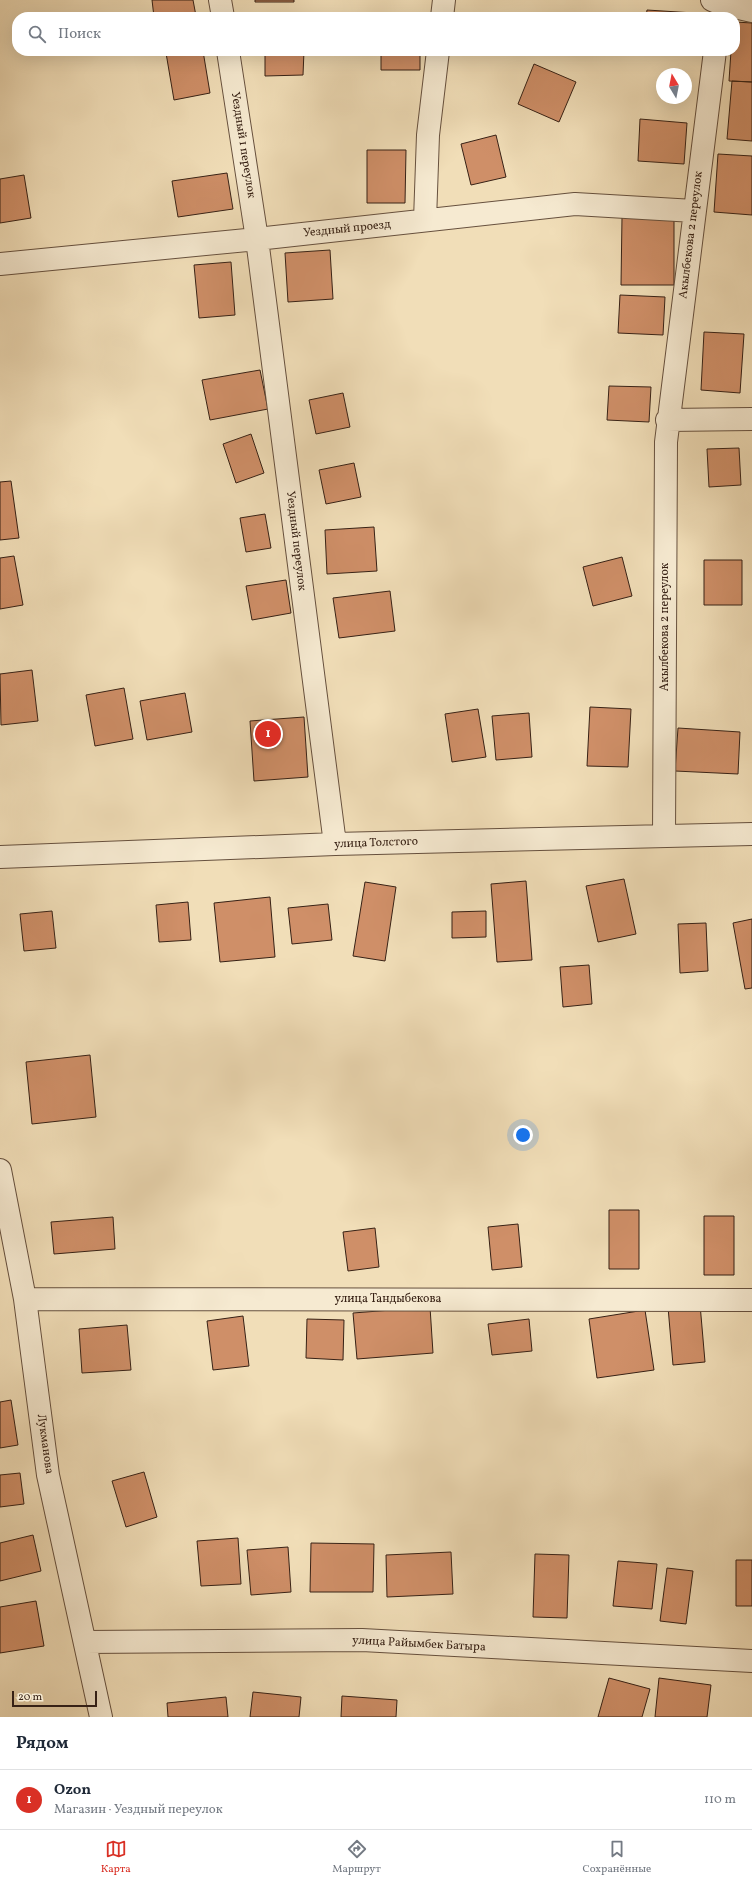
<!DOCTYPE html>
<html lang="ru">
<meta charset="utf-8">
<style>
body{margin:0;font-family:Vollkorn,serif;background:#f6f6f7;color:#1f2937}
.compass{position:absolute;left:656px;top:68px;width:36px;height:36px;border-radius:50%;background:#fff;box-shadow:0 4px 16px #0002;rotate:350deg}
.scale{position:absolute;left:12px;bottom:10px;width:85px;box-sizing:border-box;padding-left:4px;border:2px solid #372115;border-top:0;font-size:11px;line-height:14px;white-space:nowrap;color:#372115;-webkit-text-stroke:3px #f6ead1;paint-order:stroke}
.you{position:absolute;left:523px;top:1135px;width:14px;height:14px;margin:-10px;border:3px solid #fff;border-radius:50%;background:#1a73e8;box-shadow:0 0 0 6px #1a73e833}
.badge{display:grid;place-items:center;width:26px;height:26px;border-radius:50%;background:#d93025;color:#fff;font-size:13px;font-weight:700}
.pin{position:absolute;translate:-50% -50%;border:2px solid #fff;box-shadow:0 1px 4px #0006}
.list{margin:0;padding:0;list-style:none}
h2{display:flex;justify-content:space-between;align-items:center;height:52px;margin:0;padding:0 16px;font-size:17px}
h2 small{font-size:13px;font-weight:400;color:#747a83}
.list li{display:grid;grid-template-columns:26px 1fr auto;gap:12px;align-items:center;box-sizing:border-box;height:60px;padding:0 16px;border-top:1px solid #e0e1e3}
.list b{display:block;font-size:15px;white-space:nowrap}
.list p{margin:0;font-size:13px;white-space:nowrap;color:#747a83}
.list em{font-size:13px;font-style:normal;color:#747a83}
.icon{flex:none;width:22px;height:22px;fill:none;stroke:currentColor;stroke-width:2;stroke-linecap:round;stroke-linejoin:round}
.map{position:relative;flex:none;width:752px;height:1717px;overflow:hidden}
.search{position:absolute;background:#fff;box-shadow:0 4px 16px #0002;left:12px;right:12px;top:12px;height:44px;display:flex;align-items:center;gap:10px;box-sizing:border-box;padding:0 14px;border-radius:16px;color:#747a83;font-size:15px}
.sheet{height:112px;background:#fff}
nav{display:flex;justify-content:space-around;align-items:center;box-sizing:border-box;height:56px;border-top:1px solid #e0e1e3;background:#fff;font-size:11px;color:#747a83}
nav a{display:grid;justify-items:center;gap:2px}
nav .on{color:#d93025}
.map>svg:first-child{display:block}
.building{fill:#cf8f68;stroke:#372115}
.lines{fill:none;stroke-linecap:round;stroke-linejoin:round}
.minor-casing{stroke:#66503e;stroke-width:24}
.minor{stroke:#f6ead1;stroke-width:22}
.labels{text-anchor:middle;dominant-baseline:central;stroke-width:3.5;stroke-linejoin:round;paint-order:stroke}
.street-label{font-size:12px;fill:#372115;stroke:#f6ead1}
</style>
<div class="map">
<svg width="752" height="1717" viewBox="0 0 752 1717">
<rect width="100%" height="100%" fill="#f1deb8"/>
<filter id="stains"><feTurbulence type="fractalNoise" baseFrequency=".005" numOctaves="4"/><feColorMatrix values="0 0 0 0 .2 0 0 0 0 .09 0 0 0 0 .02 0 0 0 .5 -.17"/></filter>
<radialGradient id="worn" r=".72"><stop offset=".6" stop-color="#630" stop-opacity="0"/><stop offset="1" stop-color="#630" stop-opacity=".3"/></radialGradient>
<!-- building -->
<path class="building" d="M152,0h41l3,16 -42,1z
M255,0h39v2h-39z
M647,10l47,3v4h-48z
M735,22l17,1v59l-23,-1 2,-30h4z
M178,51h25l7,42 -36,7 -8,-47z
M265,51h39l-1,24 -38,1z
M381,51h39v19h-39z
M534,64l42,18 -17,40 -41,-18z
M732,81l20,1v59l-25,-2z
M640,119l47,4 -3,41 -46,-3z
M496,135l10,42 -35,8 -10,-41z
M367,150h39l-1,53h-38z
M718,154l34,2v59l-38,-3z
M227,173l6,36 -55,8 -6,-36z
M24,175l7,43 -31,5v-44z
M622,217h52v68h-53z
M330,250l3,49 -45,3 -3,-49z
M231,262l4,53 -36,3 -5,-53z
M620,295l45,2 -2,38 -45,-2z
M704,332l40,2 -4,59 -39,-3z
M260,370l8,39 -58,11 -8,-40z
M609,386l42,1 -2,35 -42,-2z
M343,393l7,34 -34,7 -7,-34z
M251,434l13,39 -28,10 -13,-39z
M739,448l2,37 -32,2 -2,-38z
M354,463l7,34 -35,7 -7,-34z
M11,481l8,57 -19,2v-58z
M265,514l6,34 -25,4 -6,-34z
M374,527l3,44 -50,3 -2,-44z
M14,556l9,49 -23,4v-51z
M622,557l10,39 -39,10 -10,-39z
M704,560h38v45h-38z
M286,580l5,33 -39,7 -6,-34z
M390,591l5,40 -56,7 -6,-40z
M32,670l6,51 -37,4 -1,-51z
M124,688l9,51 -38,7 -9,-51z
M185,693l7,39 -45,8 -7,-39z
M590,707l41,2 -3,58 -41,-1z
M478,709l8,48 -34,5 -7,-48z
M529,713l3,44 -36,3 -4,-44z
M304,717l4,60 -54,4 -4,-60z
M678,728l62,4 -2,42 -63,-3z
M624,879l12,55 -38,8 -12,-56z
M526,881l6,79 -35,2 -6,-78z
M365,882l31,5 -11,74 -32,-5z
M270,897l5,60 -55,5 -6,-59z
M188,902l3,38 -32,2 -3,-37z
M328,904l4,36 -40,4 -4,-36z
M52,911l4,37 -32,3 -4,-37z
M486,911v26l-34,1v-26z
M752,919v69l-7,1 -12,-66z
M706,923l2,48 -28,2 -2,-49z
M589,965l3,39 -29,3 -3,-40z
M90,1055l6,62 -64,7 -6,-62z
M609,1210h30v59h-30z
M704,1216h30v59h-30z
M113,1217l2,32 -61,5 -3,-32z
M518,1224l4,43 -30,3 -4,-43z
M375,1228l4,39 -31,4 -5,-39z
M700,1304l5,58 -32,3 -5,-58z
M430,1307l3,46 -76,6 -4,-46z
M645,1310l9,60 -57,8 -8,-59z
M243,1316l6,50 -36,4 -6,-49z
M307,1319l37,1 -1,40 -37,-2z
M529,1319l3,32 -40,4 -4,-31z
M127,1325l4,45 -49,3 -3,-44z
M11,1400l7,45 -18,3v-46z
M144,1472l13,45 -31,10 -14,-46z
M20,1473l4,31 -24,3v-32z
M33,1535l8,36 -41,10v-38z
M238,1538l3,46 -40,2 -4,-45z
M311,1543l63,1 -1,48h-63z
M288,1547l3,45 -40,3 -4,-45z
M451,1552l2,42 -66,3 -1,-42z
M535,1554l34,1 -2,63 -34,-1z
M736,1560h16v46h-16z
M618,1561l39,3 -5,45 -39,-3z
M667,1568l26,3 -7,53 -26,-3z
M36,1601l8,45 -44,7v-46z
M609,1678l41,11 -8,28h-44z
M659,1678l52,7 -4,32h-52z
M253,1692l48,5 -2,20h-49z
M342,1696l55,4 -1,17h-55z
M226,1697l2,20h-60l-1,-14z"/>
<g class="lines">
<defs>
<path id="minor" d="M220,0l3,17
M712,0l9,4 31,7
M442,17l2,-17
M228,51l29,188 78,605
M425,220l3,-85 10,-84
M0,264l257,-25 318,-35 119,7
M667,420l85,-1
M664,835l2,-393 49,-391
M0,857l335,-13 417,-10
M0,1170l25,129 23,176 53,242
M25,1299l727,1
M85,1642l277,-2 390,21"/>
</defs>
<!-- minor casing -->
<use href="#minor" class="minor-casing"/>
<!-- minor -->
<use href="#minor" class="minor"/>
</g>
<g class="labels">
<!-- street labels -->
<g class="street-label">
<text transform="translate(243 145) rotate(81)">Уездный 1 переулок</text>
<text transform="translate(347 229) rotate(-6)">Уездный проезд</text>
<text transform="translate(691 235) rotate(-83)">Акылбекова 2 переулок</text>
<text transform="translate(296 541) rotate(83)">Уездный переулок</text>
<text transform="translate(665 627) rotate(-90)">Акылбекова 2 переулок</text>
<text transform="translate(376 843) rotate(-2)">улица Толстого</text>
<text x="388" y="1299">улица Тандыбекова</text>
<text transform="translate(45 1444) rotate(82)">Лукманова</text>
<text transform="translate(419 1644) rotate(3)">улица Райымбек Батыра</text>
</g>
</g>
<rect width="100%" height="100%" filter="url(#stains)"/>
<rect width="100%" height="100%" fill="url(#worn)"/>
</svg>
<svg class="compass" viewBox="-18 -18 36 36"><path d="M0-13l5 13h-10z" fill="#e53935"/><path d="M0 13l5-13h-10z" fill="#747a83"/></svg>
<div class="scale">20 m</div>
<div class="you"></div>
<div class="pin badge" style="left:268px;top:734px">1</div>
<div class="search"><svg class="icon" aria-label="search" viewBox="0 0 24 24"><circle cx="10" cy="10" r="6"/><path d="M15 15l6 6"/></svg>Поиск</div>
</div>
<section class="sheet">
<h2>Рядом<small></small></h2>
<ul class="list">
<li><span class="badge">1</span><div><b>Ozon</b><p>Магазин · Уездный переулок</p></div><em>110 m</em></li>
</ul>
</section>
<nav>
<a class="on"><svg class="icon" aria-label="map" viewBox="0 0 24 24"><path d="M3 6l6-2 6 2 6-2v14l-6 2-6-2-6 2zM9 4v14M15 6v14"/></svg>Карта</a>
<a><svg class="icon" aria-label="directions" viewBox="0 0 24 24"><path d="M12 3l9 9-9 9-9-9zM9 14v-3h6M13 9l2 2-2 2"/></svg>Маршрут</a>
<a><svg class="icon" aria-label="saved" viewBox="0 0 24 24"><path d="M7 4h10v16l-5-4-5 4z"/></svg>Сохранённые</a>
</nav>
